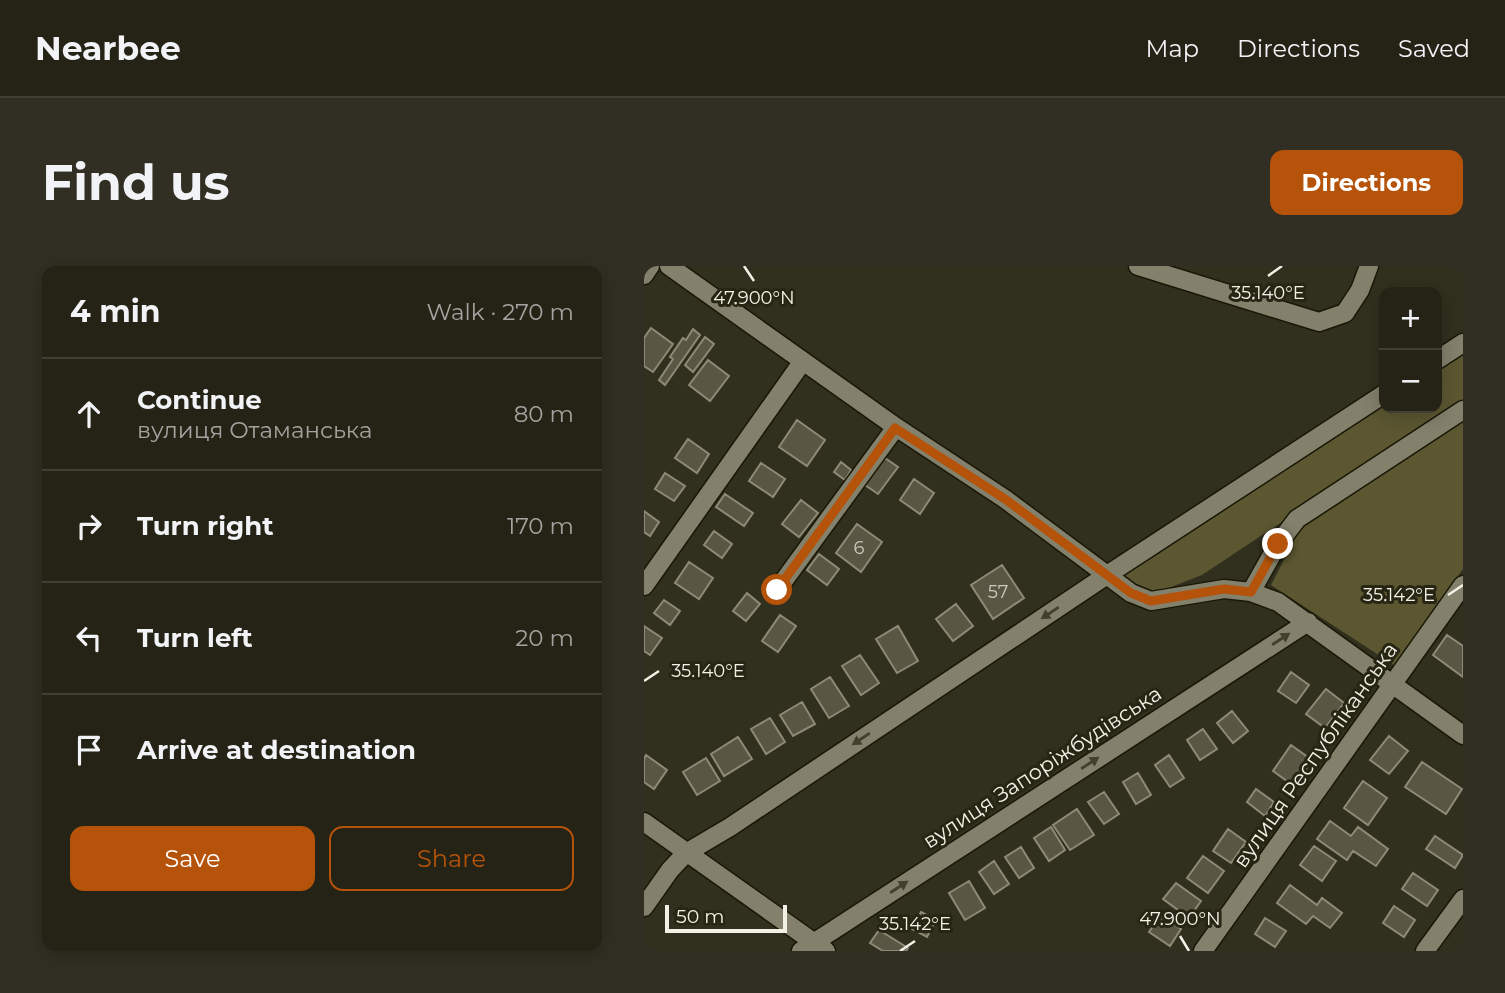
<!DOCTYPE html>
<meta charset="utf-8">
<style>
body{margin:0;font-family:Montserrat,sans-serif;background:#312f23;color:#f1f3f6}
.controls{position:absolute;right:21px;top:21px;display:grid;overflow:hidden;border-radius:14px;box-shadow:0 4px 18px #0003}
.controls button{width:63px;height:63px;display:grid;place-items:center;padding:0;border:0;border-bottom:2px solid #424035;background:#252316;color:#f1f3f6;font:35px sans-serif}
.scale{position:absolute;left:21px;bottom:18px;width:122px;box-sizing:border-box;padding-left:7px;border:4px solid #f2f1e5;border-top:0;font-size:19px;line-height:24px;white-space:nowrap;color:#f2f1e5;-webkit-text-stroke:5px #272513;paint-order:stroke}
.stop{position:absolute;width:21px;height:21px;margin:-16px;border:5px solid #b45309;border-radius:50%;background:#fff}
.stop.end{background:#b45309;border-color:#fff;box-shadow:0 2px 7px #0008}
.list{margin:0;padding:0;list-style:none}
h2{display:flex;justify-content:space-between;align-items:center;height:91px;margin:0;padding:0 28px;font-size:30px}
h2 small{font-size:23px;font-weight:400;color:#a3a4a1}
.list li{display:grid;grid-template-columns:46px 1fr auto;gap:21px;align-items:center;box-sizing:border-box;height:112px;padding:0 28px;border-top:2px solid #424035}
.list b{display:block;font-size:26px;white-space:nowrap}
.list p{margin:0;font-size:23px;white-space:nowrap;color:#a3a4a1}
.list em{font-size:23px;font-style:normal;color:#a3a4a1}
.actions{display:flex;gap:14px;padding:21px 28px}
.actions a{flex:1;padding:16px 0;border:2px solid #b45309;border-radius:14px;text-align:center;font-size:24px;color:#b45309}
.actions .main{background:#b45309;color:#fff}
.icon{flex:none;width:38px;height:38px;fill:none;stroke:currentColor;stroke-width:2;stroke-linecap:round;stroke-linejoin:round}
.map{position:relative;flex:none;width:819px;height:685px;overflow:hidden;border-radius:14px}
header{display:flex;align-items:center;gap:42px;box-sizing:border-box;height:98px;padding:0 35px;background:#252316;border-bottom:2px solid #424035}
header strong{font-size:33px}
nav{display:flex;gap:38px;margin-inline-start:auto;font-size:24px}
.intro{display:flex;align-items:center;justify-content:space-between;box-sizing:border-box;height:168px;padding:0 42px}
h1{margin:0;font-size:49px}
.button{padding:18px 32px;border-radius:14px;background:#b45309;color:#fff;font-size:24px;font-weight:700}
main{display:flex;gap:42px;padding:0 42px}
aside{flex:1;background:#252316;border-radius:14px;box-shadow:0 4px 18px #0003}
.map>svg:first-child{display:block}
.green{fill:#5c5731}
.building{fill:#595643;stroke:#8d8a76;stroke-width:2}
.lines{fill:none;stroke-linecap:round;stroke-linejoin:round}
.minor-casing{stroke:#191706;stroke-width:21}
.minor{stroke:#83806c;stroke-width:18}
.oneway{fill:#43402e}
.route{stroke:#b45309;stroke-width:9}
.ticks{fill:none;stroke:#f2f1e5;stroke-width:2.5}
.labels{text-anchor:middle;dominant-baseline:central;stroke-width:6;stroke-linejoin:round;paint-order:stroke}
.number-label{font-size:18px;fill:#cccabc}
.street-label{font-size:21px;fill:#f2f1e5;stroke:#272513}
.ticks-label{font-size:18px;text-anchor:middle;fill:#f2f1e5;stroke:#272513;stroke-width:6;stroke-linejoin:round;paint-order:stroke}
</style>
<header>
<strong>Nearbee</strong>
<nav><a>Map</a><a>Directions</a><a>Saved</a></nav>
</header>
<div class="intro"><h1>Find us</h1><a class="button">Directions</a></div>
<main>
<aside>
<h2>4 min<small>Walk · 270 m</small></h2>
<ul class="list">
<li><svg class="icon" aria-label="ahead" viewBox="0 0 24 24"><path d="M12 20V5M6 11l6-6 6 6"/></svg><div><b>Continue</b><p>вулиця Отаманська</p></div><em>80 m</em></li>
<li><svg class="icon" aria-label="right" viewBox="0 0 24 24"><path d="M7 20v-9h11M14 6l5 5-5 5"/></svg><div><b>Turn right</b></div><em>170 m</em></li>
<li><svg class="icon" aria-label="left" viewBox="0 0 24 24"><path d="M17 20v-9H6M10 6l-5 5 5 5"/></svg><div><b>Turn left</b></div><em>20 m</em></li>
<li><svg class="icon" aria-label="arrive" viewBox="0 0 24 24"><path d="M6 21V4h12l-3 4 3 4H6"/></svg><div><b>Arrive at destination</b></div></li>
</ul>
<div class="actions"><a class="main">Save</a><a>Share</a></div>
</aside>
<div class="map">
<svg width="819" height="685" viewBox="0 0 819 685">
<rect width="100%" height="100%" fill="#312f1d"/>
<!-- green -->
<path class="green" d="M819,85v51l-261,173 -49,19 -35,-19 266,-173v6h53v-40z
M819,156v147l-69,96 -123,-80 29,-56z"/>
<!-- building -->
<path class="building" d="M7,62l22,16 -20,28 -9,-6v-28z
M49,63l7,6 -35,50 -6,-5 14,-21 -3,-2 13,-19 3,2z
M61,71l9,7 -21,28 -8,-7z
M64,94l21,16 -19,25 -21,-16z
M153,154l28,20 -18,26 -28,-19z
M44,173l21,15 -12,19 -22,-15z
M241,192l13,9 -20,27 -13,-9z
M197,196l10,8 -6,10 -11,-8z
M117,197l24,16 -12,18 -24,-16z
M21,207l20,13 -11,15 -19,-12z
M270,213l20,14 -14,21 -20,-14z
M81,228l28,19 -9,13 -28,-19z
M157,234l17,13 -19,24 -17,-13z
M0,245l15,11 -9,14 -6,-4z
M213,258l25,18 -21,30 -25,-19z
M70,265l18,13 -10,14 -18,-13z
M175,288l20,15 -12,16 -20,-15z
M45,296l24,16 -14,21 -24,-16z
M358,299l22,33 -31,21 -22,-34z
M103,327l13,11 -14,17 -13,-10z
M20,334l16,11 -10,14 -16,-12z
M312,338l17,22 -20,15 -17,-22z
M136,349l16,11 -18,26 -16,-11z
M0,360l18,12 -12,17 -6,-4z
M254,360l20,35 -21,12 -21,-34z
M803,369l16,11v31l-30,-22z
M216,389l19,28 -18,12 -19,-29z
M647,406l18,13 -13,18 -18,-12z
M186,411l19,29 -20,12 -18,-29z
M682,423l18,14 -19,25 -19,-14z
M158,436l13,22 -22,12 -13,-21z
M588,445l16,20 -15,12 -16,-20z
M126,452l15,24 -19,12 -15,-25z
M559,463l14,20 -17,11 -13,-20z
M745,470l19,15 -19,23 -19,-14z
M94,471l14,22 -28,17 -13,-22z
M647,479l21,15 -18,26 -21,-15z
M2,489l21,15 -13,19 -10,-7v-23z
M525,489l15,23 -14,9 -15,-22z
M62,492l14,23 -23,14 -14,-23z
M778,496l40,27 -16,25 -41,-27z
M494,507l13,22 -15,9 -13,-22z
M719,515l24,17 -19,27 -24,-17z
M612,523l18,13 -9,14 -18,-14z
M460,526l15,22 -15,10 -16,-22z
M433,543l17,26 -24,15 -17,-25z
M686,555l21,15 7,-9 30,22 -12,17 -23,-15 -6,9 -30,-21z
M407,561l14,23 -16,11 -15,-23z
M584,563l18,13 -15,21 -18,-12z
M791,570l28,19 -8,13 -29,-19z
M670,580l22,15 -14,20 -22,-16z
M377,581l13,21 -15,10 -14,-21z
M559,590l21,15 -16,22 -21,-15z
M350,595l15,23 -15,10 -15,-22z
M769,607l25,17 -11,16 -25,-17z
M325,615l16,27 -20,12 -16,-27z
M532,617l25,18 -12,17 -26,-19z
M646,619l27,20 5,-7 20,15 -12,15 -17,-12 -7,8 -29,-21z
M750,640l21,14 -11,17 -21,-14z
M277,646l15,8 -9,17 -15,-8z
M517,649l20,14 -11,17 -21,-14z
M621,652l21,13 -11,16 -20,-13z
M235,664l29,18 -2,3h-23l-13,-8z"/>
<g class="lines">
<defs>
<path id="minor" d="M25,0l227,161 109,72 126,94 20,8 73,-12 27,3 27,10 185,133
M494,0l181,56 26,-9 15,-23 9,-24
M0,9l6,-9
M793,94l26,-17
M0,320l159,-225
M133,324l119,-163
M607,326l27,-48 19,-25 166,-109
M0,556l182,129
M0,641l26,-37 16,-17 44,-26 377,-252 277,-181
M157,685l507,-329
M559,685l260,-366
M781,685l38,-52"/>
</defs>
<!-- minor casing -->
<use href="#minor" class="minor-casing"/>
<!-- minor -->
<use href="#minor" class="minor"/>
</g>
<!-- one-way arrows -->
<defs><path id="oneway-solid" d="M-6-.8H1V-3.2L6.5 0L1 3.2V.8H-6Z" transform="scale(1.75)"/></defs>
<g class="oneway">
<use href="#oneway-solid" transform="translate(406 347) rotate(146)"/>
<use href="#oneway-solid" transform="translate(637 373) rotate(-33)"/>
<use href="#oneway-solid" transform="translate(217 473) rotate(146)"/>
<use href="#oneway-solid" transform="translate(446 497) rotate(-33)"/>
<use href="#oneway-solid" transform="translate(255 621) rotate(-33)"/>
</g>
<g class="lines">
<!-- route -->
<path class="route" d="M133,324l118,-162 110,71 126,94 20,8 73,-12 27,3 27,-48"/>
</g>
<!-- ticks -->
<path class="ticks" d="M100,0l10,15M624,10l14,-10M804,329l15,-10M0,415l15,-10M536,670l9,15M256,685l15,-10"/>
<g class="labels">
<!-- number labels -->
<g class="number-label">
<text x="215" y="282">6</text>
<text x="354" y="326">57</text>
</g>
<!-- street labels -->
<g class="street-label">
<text transform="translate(671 489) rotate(-55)">вулиця Республіканська</text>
<text transform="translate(398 501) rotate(-33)">вулиця Запоріжбудівська</text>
</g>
</g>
<g class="ticks-label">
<text x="624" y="33">35.140°E</text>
<text x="110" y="38">47.900°N</text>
<text x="755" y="335">35.142°E</text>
<text x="64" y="411">35.140°E</text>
<text x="536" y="659">47.900°N</text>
<text x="271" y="664">35.142°E</text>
</g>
</svg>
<div class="controls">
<button>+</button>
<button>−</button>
</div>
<div class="scale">50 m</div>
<div class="stop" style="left:133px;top:324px"></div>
<div class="stop end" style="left:634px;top:278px"></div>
</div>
</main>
